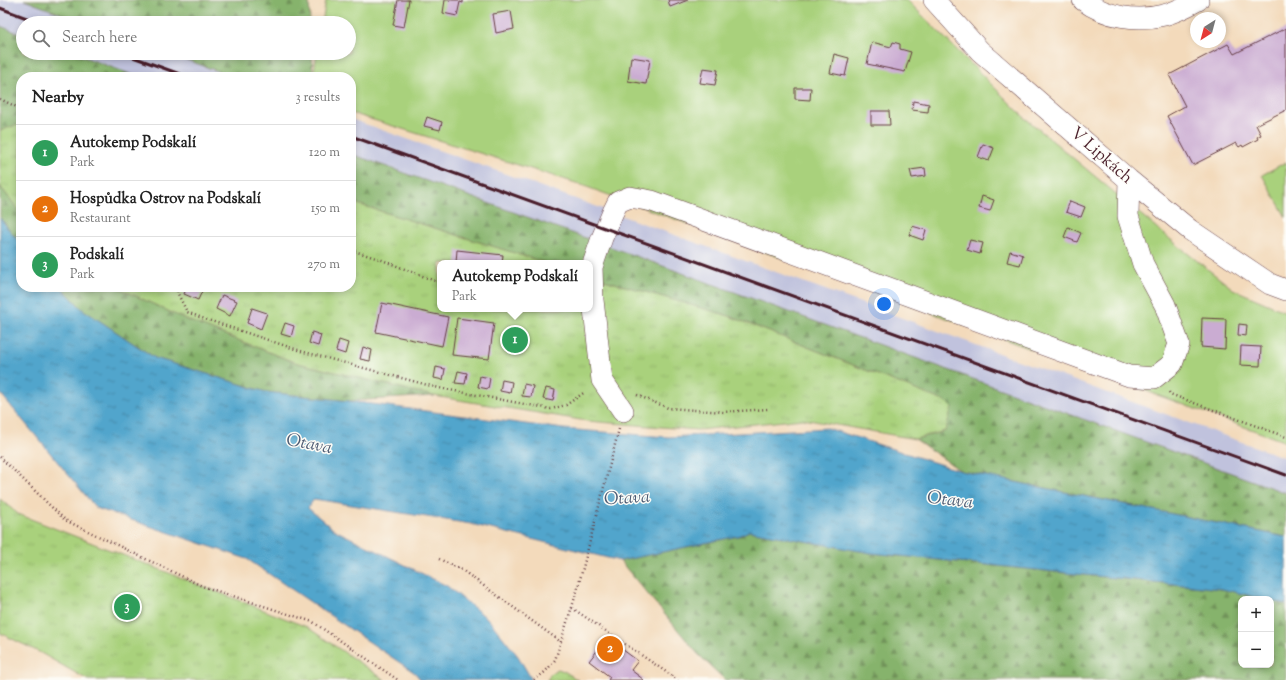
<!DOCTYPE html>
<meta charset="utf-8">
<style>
body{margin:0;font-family:"Sorts Mill Goudy",serif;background:#f6f6f6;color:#222}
.controls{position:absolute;right:12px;bottom:12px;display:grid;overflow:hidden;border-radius:8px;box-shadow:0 2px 6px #0003}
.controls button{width:36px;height:36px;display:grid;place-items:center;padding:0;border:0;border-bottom:1px solid #e0e0e0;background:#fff;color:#222;font:20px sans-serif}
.compass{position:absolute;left:1190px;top:12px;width:36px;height:36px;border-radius:50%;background:#fff;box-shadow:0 2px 6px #0003;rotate:216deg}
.you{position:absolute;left:884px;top:304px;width:14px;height:14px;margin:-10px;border:3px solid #fff;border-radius:50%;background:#1a73e8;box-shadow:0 0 0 6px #1a73e833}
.badge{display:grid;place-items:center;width:26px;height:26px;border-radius:50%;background:#db2777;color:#fff;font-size:13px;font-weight:700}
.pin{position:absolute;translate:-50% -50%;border:2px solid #fff;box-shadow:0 1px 4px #0006}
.popup{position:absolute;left:437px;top:260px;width:156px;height:52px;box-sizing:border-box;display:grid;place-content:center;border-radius:8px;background:#fff;filter:drop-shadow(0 1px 3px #0005);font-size:13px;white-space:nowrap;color:#767676}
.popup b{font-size:15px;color:#222}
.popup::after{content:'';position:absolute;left:50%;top:100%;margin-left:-8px;border:8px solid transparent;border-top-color:#fff}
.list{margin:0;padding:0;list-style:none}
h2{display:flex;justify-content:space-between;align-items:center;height:52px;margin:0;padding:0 16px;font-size:17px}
h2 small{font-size:13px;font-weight:400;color:#767676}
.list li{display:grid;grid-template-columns:26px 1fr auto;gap:12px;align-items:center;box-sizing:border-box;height:56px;padding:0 16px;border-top:1px solid #e0e0e0}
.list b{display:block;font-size:15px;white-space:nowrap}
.list p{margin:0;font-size:13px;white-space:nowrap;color:#767676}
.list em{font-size:13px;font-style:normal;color:#767676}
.icon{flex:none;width:22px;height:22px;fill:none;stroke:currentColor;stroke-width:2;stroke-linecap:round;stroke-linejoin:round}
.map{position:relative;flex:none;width:1286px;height:680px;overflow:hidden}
.search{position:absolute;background:#fff;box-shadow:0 2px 6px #0003;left:16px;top:16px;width:340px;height:44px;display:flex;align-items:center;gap:10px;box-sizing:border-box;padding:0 14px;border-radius:22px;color:#767676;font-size:15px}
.panel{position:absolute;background:#fff;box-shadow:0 2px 6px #0003;left:16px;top:72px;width:340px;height:220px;border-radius:16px}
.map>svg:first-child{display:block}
.railway{fill:#c0c2dd}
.green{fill:#a9d17c;stroke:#7a7854}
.forest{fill:url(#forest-firs);stroke:#68694c}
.park{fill:url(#park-tufts);stroke:#7a7854}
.water{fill:url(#water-ripples);stroke:#4e627c}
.building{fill:#caacd2}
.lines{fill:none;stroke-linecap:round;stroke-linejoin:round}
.minor-casing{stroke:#633b41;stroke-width:22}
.path{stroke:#633b41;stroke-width:2.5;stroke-dasharray:1 3;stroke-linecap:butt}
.minor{stroke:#fff;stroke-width:21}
.rail{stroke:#4a1f2b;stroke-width:3}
.labels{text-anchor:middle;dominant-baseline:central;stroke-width:3;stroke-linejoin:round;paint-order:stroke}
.street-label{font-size:17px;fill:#4a1f2b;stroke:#fdfcf7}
.water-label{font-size:18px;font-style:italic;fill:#4d5b73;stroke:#fdfcf7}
</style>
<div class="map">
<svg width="1286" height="680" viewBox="0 0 1286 680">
<defs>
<pattern id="forest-firs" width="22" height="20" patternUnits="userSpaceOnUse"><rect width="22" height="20" fill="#86b36c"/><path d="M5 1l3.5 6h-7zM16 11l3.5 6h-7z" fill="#709159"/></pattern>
<pattern id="park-tufts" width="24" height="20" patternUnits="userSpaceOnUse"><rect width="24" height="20" fill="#a9d17c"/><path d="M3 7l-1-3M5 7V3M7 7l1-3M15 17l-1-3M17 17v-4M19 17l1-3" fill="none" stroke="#93b36b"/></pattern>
<pattern id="water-ripples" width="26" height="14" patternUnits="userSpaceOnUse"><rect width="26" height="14" fill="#51a5cc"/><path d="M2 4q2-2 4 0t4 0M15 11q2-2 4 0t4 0" fill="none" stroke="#4586a6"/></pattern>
</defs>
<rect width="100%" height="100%" fill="#fdfcf7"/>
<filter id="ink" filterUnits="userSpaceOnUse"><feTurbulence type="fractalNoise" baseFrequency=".025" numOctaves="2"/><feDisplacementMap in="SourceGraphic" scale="8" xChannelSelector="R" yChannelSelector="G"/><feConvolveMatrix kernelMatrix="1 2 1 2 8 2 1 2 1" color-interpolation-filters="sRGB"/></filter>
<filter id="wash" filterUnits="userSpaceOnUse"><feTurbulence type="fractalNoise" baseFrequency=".012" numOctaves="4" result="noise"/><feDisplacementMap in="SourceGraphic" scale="16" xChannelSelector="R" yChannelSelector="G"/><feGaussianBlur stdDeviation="0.9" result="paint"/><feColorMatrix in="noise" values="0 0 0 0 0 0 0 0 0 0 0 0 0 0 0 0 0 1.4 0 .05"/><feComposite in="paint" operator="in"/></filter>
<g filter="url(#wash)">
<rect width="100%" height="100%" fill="#f3dabb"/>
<!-- railway -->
<path class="railway" d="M0,0h24l62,23h-63v12l-23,-9z
M73,53h95l66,24h-96z
M351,119l244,87 691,252v35l-678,-247 -257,-92z"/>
<!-- green -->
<path class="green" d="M326,0h581l117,117 158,132 51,40 53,23v130l-710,-259 -225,-70v-36h-38l4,-24h32v-30h-27z
M1286,162v55l-24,-42z"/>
<!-- forest -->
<path class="forest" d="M24,0h285l1,23h-224z
M0,26l23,9v18h50l65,24h-117v50l-5,-2 -16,6z
M168,53h144l1,22 -3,2h-76z
M351,154l257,92 678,247v44l-325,-66 -46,-32 30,-8 1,-29 -217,-86 -139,-40v-13h-44l-195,-61z
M0,186l21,27v32l-21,-27z
M61,287h56l68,32 109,43 140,34 -85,5 -83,-9 -111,-34 -73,-49z
M749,531l122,22 351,36 42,10h-23v66h30v-64l15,3v76h-561l-27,-26 -78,-93 118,-25z"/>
<!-- park -->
<path class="park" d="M16,125l5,2v86l-21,-27v-55z
M351,202l195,61h-106v46h150v-33l139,40 217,86 6,6 -7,23 -30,8 -112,-20 -105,11 -111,-9 -153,-25 -140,-34 -109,-43 -68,-32h234z
M0,499l18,15 289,113 78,53h-297l-49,-28 -39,-19z
M558,669l6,2 14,9h-31l4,-7z"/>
<!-- water -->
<path class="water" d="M0,218l21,27v42h40l21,22 73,49 111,34 83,9 215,28 104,8 159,-9 134,43 325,66v67l-15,-3v-2h-7l-42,-10 -351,-36 -122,-22 -11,5 -118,25 -149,-37 -157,-25 -6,9 25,21 114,57 41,33 30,37 14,24h-111l-6,-7 -168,-114 -151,-51 -96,-115z"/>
<g id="blocks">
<!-- building -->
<path class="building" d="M398,0h11l-5,27 -11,-2z
M445,0h18v3l-3,-1 -3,14 -14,-3z
M668,0h20l-18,7z
M511,11l3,18 -18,4 -3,-19z
M1286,28v82l-30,15 5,10 -4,2 1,2 -15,8 -1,-2 -3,2 -3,-4 -43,22 -26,-49 18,-10 -16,-31 59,-31 6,10z
M872,42l19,5 2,-5 7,2v5l11,3 -6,20 -38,-8z
M834,54l15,4 -4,18 -15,-3z
M631,57l19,3 -4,24 -18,-3z
M703,68l15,2 -3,15 -15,-2z
M795,88h16l-1,12 -15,-1z
M913,101l16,3 -1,8 -16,-2z
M871,111h18l1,14h-19z
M427,117l15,5 -2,8 -16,-4z
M983,144l11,4 -5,13 -11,-4z
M925,168l1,8 -14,2 -2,-8z
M982,196l12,4 -4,11 -11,-3z
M1070,201l15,6 -4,10 -15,-5z
M912,226l14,4 -3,10 -14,-5z
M1068,227l13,6 -4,9 -13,-5z
M970,240l13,3 -3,11 -13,-4z
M457,250l46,5 -1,8h-46z
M1010,251l13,4 -3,10 -13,-3z
M187,287h17l-6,13 -14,-6z
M222,295l15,6 -7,15 -14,-7z
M382,303l66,14 -6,29 -66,-14z
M252,308l15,5 -6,16 -14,-6z
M457,318l37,5 -5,36 -37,-4z
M1202,318l24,1 -1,30 -24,-2z
M285,323l9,3 -3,11 -10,-3z
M1239,324l8,1 -1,11 -8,-1z
M312,332l9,3 -3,11 -9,-3z
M339,340l9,3 -3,11 -9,-3z
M1241,346l20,1 -1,19 -20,-1z
M363,347l9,3 -2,11 -10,-2z
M436,367l9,2 -2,11 -9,-2z
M458,371l9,2 -2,11 -10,-1z
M480,376l10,2 -2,11 -10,-2z
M502,380l10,2 -2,11 -10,-2z
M524,384l9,2 -2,11 -9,-1z
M546,388l9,2 -2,11 -10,-2z
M607,638l31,23 -7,9 13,10h-36l2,-3 -21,-16z"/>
</g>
</g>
<g filter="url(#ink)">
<use href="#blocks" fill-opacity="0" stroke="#633b41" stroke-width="1"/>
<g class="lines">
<defs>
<path id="minor" d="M934,0l46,51 149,129 61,50 80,54 16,6
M1083,0c22,17 54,22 81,15 12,-3 23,-9 34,-15
M623,411l-21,-31 -9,-80 -1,-33 10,-29 11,-26 5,-10 12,-5 22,4 477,175 25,2 18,-14 7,-20 -14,-39 -22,-41 -15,-48 1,-36"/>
</defs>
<!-- minor casing -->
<use href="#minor" class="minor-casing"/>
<!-- path -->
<path class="path" d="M0,99l21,10
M351,250l31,10 58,23
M178,287l-1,5 10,20 15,6 102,34 135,36 112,21 15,-4 19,-13
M1169,392l1,2 116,43
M637,395l31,13 56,4 44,-3
M0,457l65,63 137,66 111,36 85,58
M439,559l23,11 99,72
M572,608l106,72
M534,680l11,-8 10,-12 22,-69 42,-162"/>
<!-- minor -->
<use href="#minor" class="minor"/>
<!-- rail -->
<path class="rail" d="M0,8l40,15
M122,53l66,24
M351,136l935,339"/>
</g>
</g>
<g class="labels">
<!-- street labels -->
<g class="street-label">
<text transform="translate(1101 156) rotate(41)">V Lipkách</text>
</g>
<!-- water labels -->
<g class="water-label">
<text transform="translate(309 445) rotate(11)">Otava</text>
<text transform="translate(627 499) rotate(-3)">Otava</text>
<text transform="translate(950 501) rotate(7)">Otava</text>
</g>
</g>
</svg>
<div class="controls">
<button>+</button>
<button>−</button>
</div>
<svg class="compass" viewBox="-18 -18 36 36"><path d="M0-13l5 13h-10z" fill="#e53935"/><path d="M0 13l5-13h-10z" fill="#767676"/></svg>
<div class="you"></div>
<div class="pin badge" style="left:515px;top:340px;background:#2e9e5b">1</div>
<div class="popup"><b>Autokemp Podskalí</b>Park</div>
<div class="pin badge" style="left:610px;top:649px;background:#e8710a">2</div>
<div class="pin badge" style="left:127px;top:607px;background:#2e9e5b">3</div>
<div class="search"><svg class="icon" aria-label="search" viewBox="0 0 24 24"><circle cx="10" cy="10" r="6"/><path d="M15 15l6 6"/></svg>Search here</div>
<section class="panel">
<h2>Nearby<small>3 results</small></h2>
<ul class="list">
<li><span class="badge" style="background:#2e9e5b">1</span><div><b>Autokemp Podskalí</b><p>Park</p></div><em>120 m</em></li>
<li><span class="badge" style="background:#e8710a">2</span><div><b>Hospůdka Ostrov na Podskalí</b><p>Restaurant</p></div><em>150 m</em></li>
<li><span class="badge" style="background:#2e9e5b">3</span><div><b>Podskalí</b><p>Park</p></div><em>270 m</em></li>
</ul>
</section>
</div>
